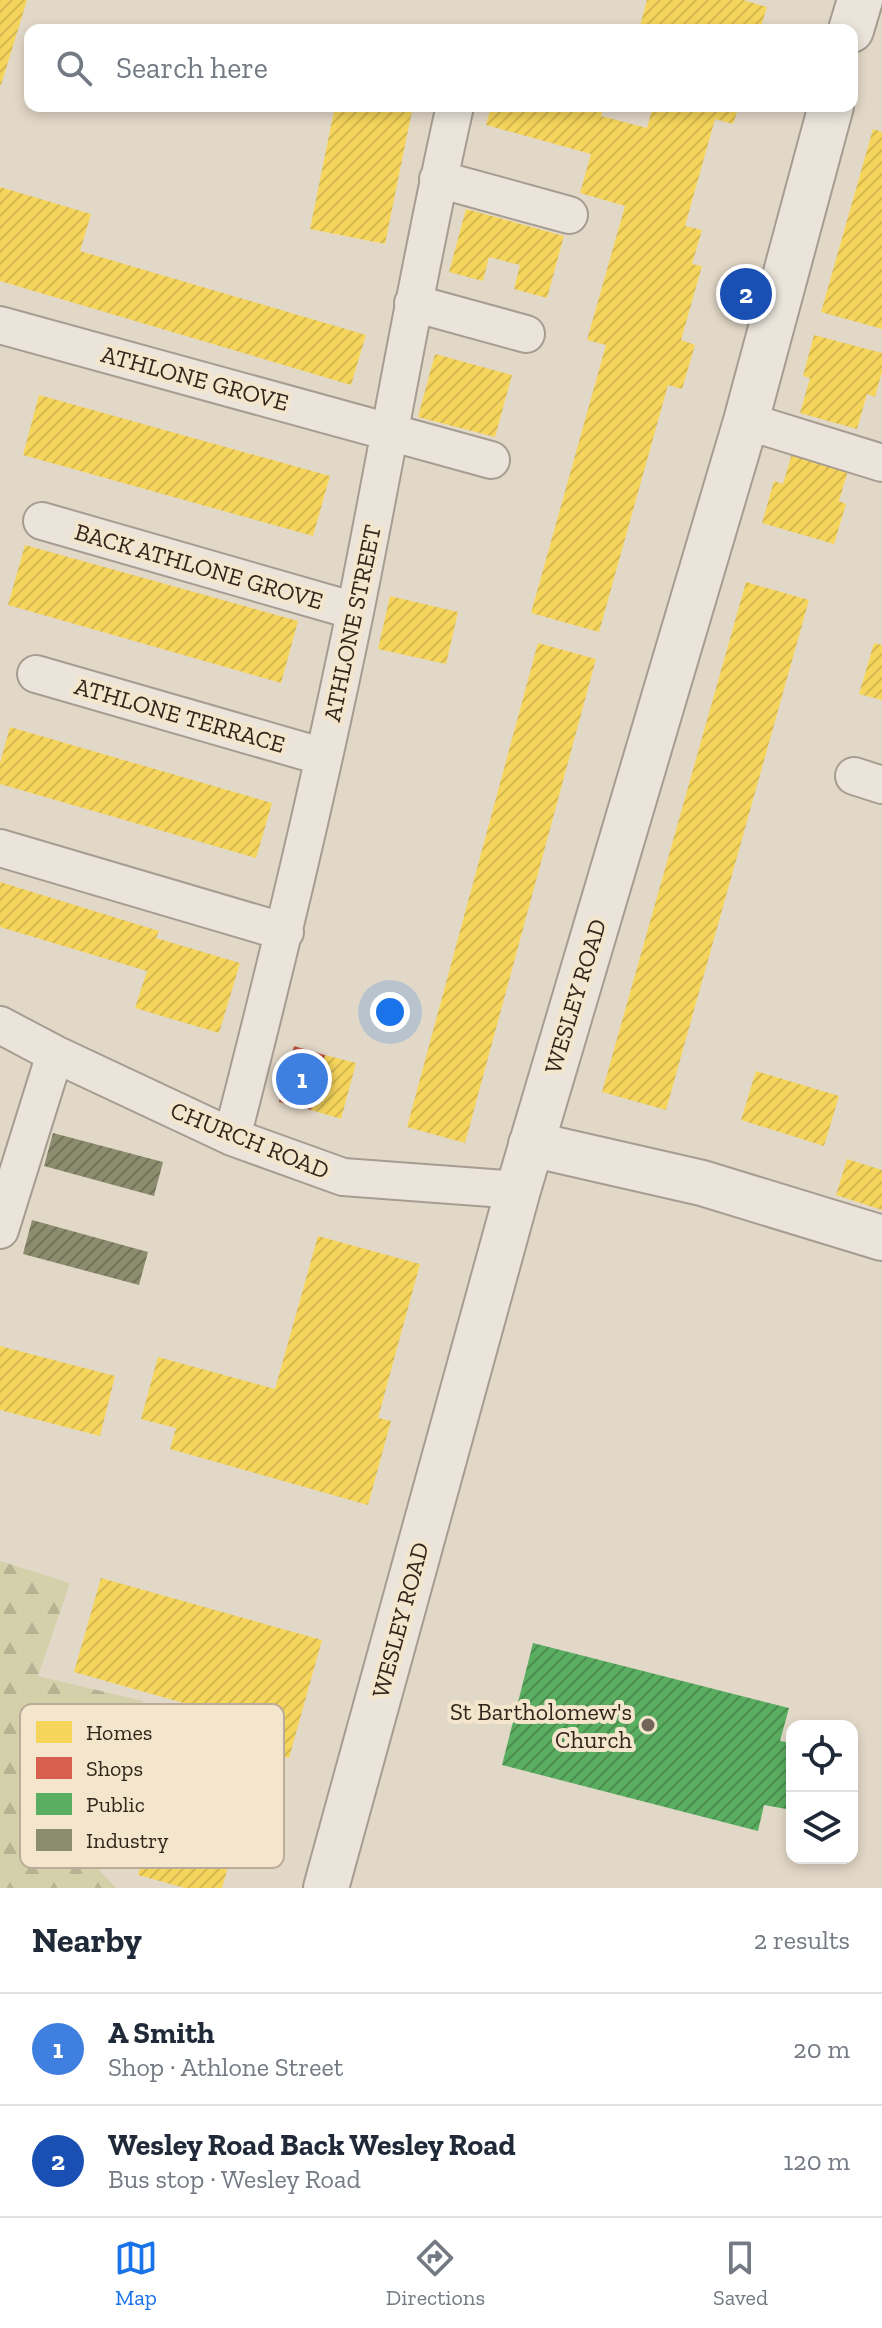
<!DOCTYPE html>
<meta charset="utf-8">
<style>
body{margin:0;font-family:"Zilla Slab",serif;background:#f6f6f7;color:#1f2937}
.controls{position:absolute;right:24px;bottom:24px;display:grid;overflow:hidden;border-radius:16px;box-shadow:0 4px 12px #0003}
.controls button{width:72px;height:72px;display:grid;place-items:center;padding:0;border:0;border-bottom:2px solid #e0e1e3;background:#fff;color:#1f2937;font:40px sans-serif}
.you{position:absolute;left:390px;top:1012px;width:28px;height:28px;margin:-20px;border:6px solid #fff;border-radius:50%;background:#1a73e8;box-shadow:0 0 0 12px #1a73e833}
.badge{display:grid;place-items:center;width:52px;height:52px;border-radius:50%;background:#1a73e8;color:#fff;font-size:26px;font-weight:700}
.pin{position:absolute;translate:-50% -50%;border:4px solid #fff;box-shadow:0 2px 8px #0006}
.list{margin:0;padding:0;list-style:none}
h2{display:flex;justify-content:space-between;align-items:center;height:104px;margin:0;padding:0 32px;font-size:34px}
h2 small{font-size:26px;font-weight:400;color:#747a83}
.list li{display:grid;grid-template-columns:52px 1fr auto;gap:24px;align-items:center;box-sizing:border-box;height:112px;padding:0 32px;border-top:2px solid #e0e1e3}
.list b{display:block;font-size:30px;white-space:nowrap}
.list p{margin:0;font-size:26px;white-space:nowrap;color:#747a83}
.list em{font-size:26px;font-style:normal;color:#747a83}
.icon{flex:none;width:44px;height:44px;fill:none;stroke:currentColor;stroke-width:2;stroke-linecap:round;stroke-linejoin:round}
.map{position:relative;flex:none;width:882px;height:1888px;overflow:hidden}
.search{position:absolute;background:#fff;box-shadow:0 4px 12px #0003;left:24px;right:24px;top:24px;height:88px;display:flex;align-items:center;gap:20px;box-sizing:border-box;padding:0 28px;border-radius:16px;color:#747a83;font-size:30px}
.sheet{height:328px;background:#fff}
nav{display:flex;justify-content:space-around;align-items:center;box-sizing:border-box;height:112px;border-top:2px solid #e0e1e3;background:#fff;font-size:22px;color:#747a83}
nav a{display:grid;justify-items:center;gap:4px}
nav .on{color:#1a73e8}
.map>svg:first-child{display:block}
.forest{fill:url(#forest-firs)}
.homes{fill:url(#homes-hatch)}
.shops{fill:url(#shops-hatch)}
.public{fill:url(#public-hatch)}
.industry{fill:url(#industry-hatch)}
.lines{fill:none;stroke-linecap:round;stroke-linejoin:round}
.minor-casing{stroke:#a69d92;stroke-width:40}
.tertiary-casing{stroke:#a69d92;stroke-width:48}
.minor{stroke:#eae4da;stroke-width:36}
.tertiary{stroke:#eae4da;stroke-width:44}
.poi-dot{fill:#716458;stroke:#f4e6cd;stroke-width:3}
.labels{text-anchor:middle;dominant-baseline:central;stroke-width:8;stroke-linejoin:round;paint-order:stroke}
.street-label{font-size:24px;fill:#34251b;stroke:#f4e6cd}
.poi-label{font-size:24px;fill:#34251b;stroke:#f4e6cd;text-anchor:end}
.key{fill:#f4e6cd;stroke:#baac98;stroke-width:2}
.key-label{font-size:22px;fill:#34251b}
</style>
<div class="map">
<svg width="882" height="1888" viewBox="0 0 882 1888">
<defs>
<pattern id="forest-firs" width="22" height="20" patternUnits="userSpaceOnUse" patternTransform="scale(2)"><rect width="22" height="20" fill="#d4d0aa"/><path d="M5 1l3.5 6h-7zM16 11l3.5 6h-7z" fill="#b7b292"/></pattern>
<pattern id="homes-hatch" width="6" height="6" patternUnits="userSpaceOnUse" patternTransform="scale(2)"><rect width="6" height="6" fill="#f6d55c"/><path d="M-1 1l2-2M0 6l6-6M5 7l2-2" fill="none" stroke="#d4b74f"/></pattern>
<pattern id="shops-hatch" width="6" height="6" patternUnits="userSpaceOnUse" patternTransform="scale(2)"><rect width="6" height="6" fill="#d6604d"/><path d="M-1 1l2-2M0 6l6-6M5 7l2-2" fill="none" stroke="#ae4f3f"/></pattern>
<pattern id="public-hatch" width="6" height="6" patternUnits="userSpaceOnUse" patternTransform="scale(2)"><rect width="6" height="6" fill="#5aae61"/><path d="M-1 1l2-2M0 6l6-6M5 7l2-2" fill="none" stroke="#4b8d4f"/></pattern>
<pattern id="industry-hatch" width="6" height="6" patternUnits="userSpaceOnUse" patternTransform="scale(2)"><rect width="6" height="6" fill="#8c8c6e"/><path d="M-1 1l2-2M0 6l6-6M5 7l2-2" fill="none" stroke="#73725a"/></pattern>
</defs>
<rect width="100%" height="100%" fill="#e2d8c8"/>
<!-- forest -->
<path class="forest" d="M0,1561l70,22 -32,93 105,25 -44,169 17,18h-116z"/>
<!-- homes -->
<path class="homes" d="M0,0h27l-26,85h-1z
M647,0h96l24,7 -7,23h-105l-15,-4z
M335,106h78l-28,138 -75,-15z
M491,106h113l-3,10 46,12 6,-22h86l-6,18 -18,-5 -30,107 17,4 -10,34 10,2 -21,74 14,5 -13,44 -14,-4 -69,247 -68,-19 75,-268 -19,-5 38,-134 -45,-13 11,-39 -105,-29z
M873,129l9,3v197l-61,-17z
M0,187l91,27 -11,37 286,84 -15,50 -351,-104z
M466,209l98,27 -17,62 -33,-9 6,-24 -31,-8 -6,24 -34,-9z
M814,335l68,18v19l-7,25 -8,-3 -10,35 -57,-16 10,-35 -7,-2z
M435,354l77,21 -17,62 -77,-20z
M39,395l291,81 -17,60 -290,-81z
M793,450l56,17 -10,34 7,3 -12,40 -72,-21 12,-42 9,3z
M25,545l273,76 -17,62 -273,-78z
M746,582l63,18 -143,510 -64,-18z
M390,596l68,16 -12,52 -68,-15z
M538,643l58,16 -131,484 -58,-16z
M874,643l8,2v55l-23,-6z
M10,727l262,76 -16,55 -256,-74v-21z
M0,882l159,49 -3,7 84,25 -21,70 -84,-25 12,-37 -147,-44z
M325,1055l31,8 -15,56 -30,-9z
M756,1071l83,25 -15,50 -83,-26z
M847,1159l35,11v40l-46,-15z
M318,1236l102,28 -42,154 13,3 -23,84 -198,-56 6,-21 -35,-9 17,-62 117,32z
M0,1346l115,30 -15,60 -100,-26z
M101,1578l221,62 -33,118 -38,-10 7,-24 -184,-52z
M178,1784l29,8 -13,46 39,11 -11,39h-37l-47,-13 14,-49 13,4z"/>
<!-- shops -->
<path class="shops" d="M294,1046l31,9 -14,55 -32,-8z"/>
<!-- public -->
<path class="public" d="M533,1643l256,65 -9,33 12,2v67l-28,-5 -6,26 -256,-66z"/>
<!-- industry -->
<path class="industry" d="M53,1133l110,29 -9,34 -110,-30z
M32,1220l116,32 -9,33 -116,-31z"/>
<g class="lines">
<defs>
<path id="minor" d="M438,179l131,36
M413,303l113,31
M0,325l491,135
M746,421l136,42
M42,521l313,90
M36,674l288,83
M854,776l28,9
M0,848l285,84
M0,1025l55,29 177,83 111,40 175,13
M232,1137c45,-174 87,-349 123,-525 34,-169 62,-338 100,-506
M0,1230l55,-176"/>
<path id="tertiary" d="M851,30l9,-30
M531,1144l171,39 180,55
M326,1888l192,-698 228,-769 85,-315"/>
</defs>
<!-- minor casing -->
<use href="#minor" class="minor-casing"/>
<!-- tertiary casing -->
<use href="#tertiary" class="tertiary-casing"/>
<!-- minor -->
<use href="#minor" class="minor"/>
<!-- tertiary -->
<use href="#tertiary" class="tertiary"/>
</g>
<!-- markers -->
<circle class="poi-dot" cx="648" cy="1725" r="8"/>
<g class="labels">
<!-- street labels -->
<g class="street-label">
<text transform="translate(195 378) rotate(15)">ATHLONE GROVE</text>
<text transform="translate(199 566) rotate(16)">BACK ATHLONE GROVE</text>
<text transform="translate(352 623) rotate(-78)">ATHLONE STREET</text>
<text transform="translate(180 715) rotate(16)">ATHLONE TERRACE</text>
<text transform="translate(575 996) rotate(-73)">WESLEY ROAD</text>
<text transform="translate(250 1140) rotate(22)">CHURCH ROAD</text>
<text transform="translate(400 1620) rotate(-75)">WESLEY ROAD</text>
</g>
<!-- poi labels -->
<g class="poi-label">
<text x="632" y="1711">St Bartholomew's<tspan x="632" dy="28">Church</tspan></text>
</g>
</g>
<!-- legend -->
<rect x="20" y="1704" width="264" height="164" rx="12" class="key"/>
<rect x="36" y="1721" width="36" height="22" fill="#f6d55c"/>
<rect x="36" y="1757" width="36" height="22" fill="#d6604d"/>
<rect x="36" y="1793" width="36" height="22" fill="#5aae61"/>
<rect x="36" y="1829" width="36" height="22" fill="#8c8c6e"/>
<g class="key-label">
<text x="86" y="1740">Homes</text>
<text x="86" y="1776">Shops</text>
<text x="86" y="1812">Public</text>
<text x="86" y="1848">Industry</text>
</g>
</svg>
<div class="controls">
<button><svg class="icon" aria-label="locate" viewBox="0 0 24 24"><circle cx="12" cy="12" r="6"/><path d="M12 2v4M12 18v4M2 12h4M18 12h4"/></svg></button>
<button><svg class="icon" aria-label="layers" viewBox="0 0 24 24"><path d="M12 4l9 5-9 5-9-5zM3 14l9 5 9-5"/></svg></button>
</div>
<div class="you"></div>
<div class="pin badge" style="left:302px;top:1079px;background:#3f7fe0">1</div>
<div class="pin badge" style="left:746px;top:294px;background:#1a4fb4">2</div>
<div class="search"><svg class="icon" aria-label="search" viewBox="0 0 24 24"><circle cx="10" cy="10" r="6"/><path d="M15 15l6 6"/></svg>Search here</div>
</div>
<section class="sheet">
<h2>Nearby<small>2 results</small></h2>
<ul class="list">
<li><span class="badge" style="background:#3f7fe0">1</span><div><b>A Smith</b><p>Shop · Athlone Street</p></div><em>20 m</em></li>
<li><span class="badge" style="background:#1a4fb4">2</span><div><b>Wesley Road Back Wesley Road</b><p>Bus stop · Wesley Road</p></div><em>120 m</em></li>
</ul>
</section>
<nav>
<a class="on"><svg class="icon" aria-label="map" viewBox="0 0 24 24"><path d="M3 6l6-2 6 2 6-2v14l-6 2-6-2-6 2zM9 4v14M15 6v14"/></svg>Map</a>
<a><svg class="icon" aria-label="directions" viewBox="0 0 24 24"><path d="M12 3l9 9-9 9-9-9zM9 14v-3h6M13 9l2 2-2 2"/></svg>Directions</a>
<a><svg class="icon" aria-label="saved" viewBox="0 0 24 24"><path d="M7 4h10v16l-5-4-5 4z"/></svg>Saved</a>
</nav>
